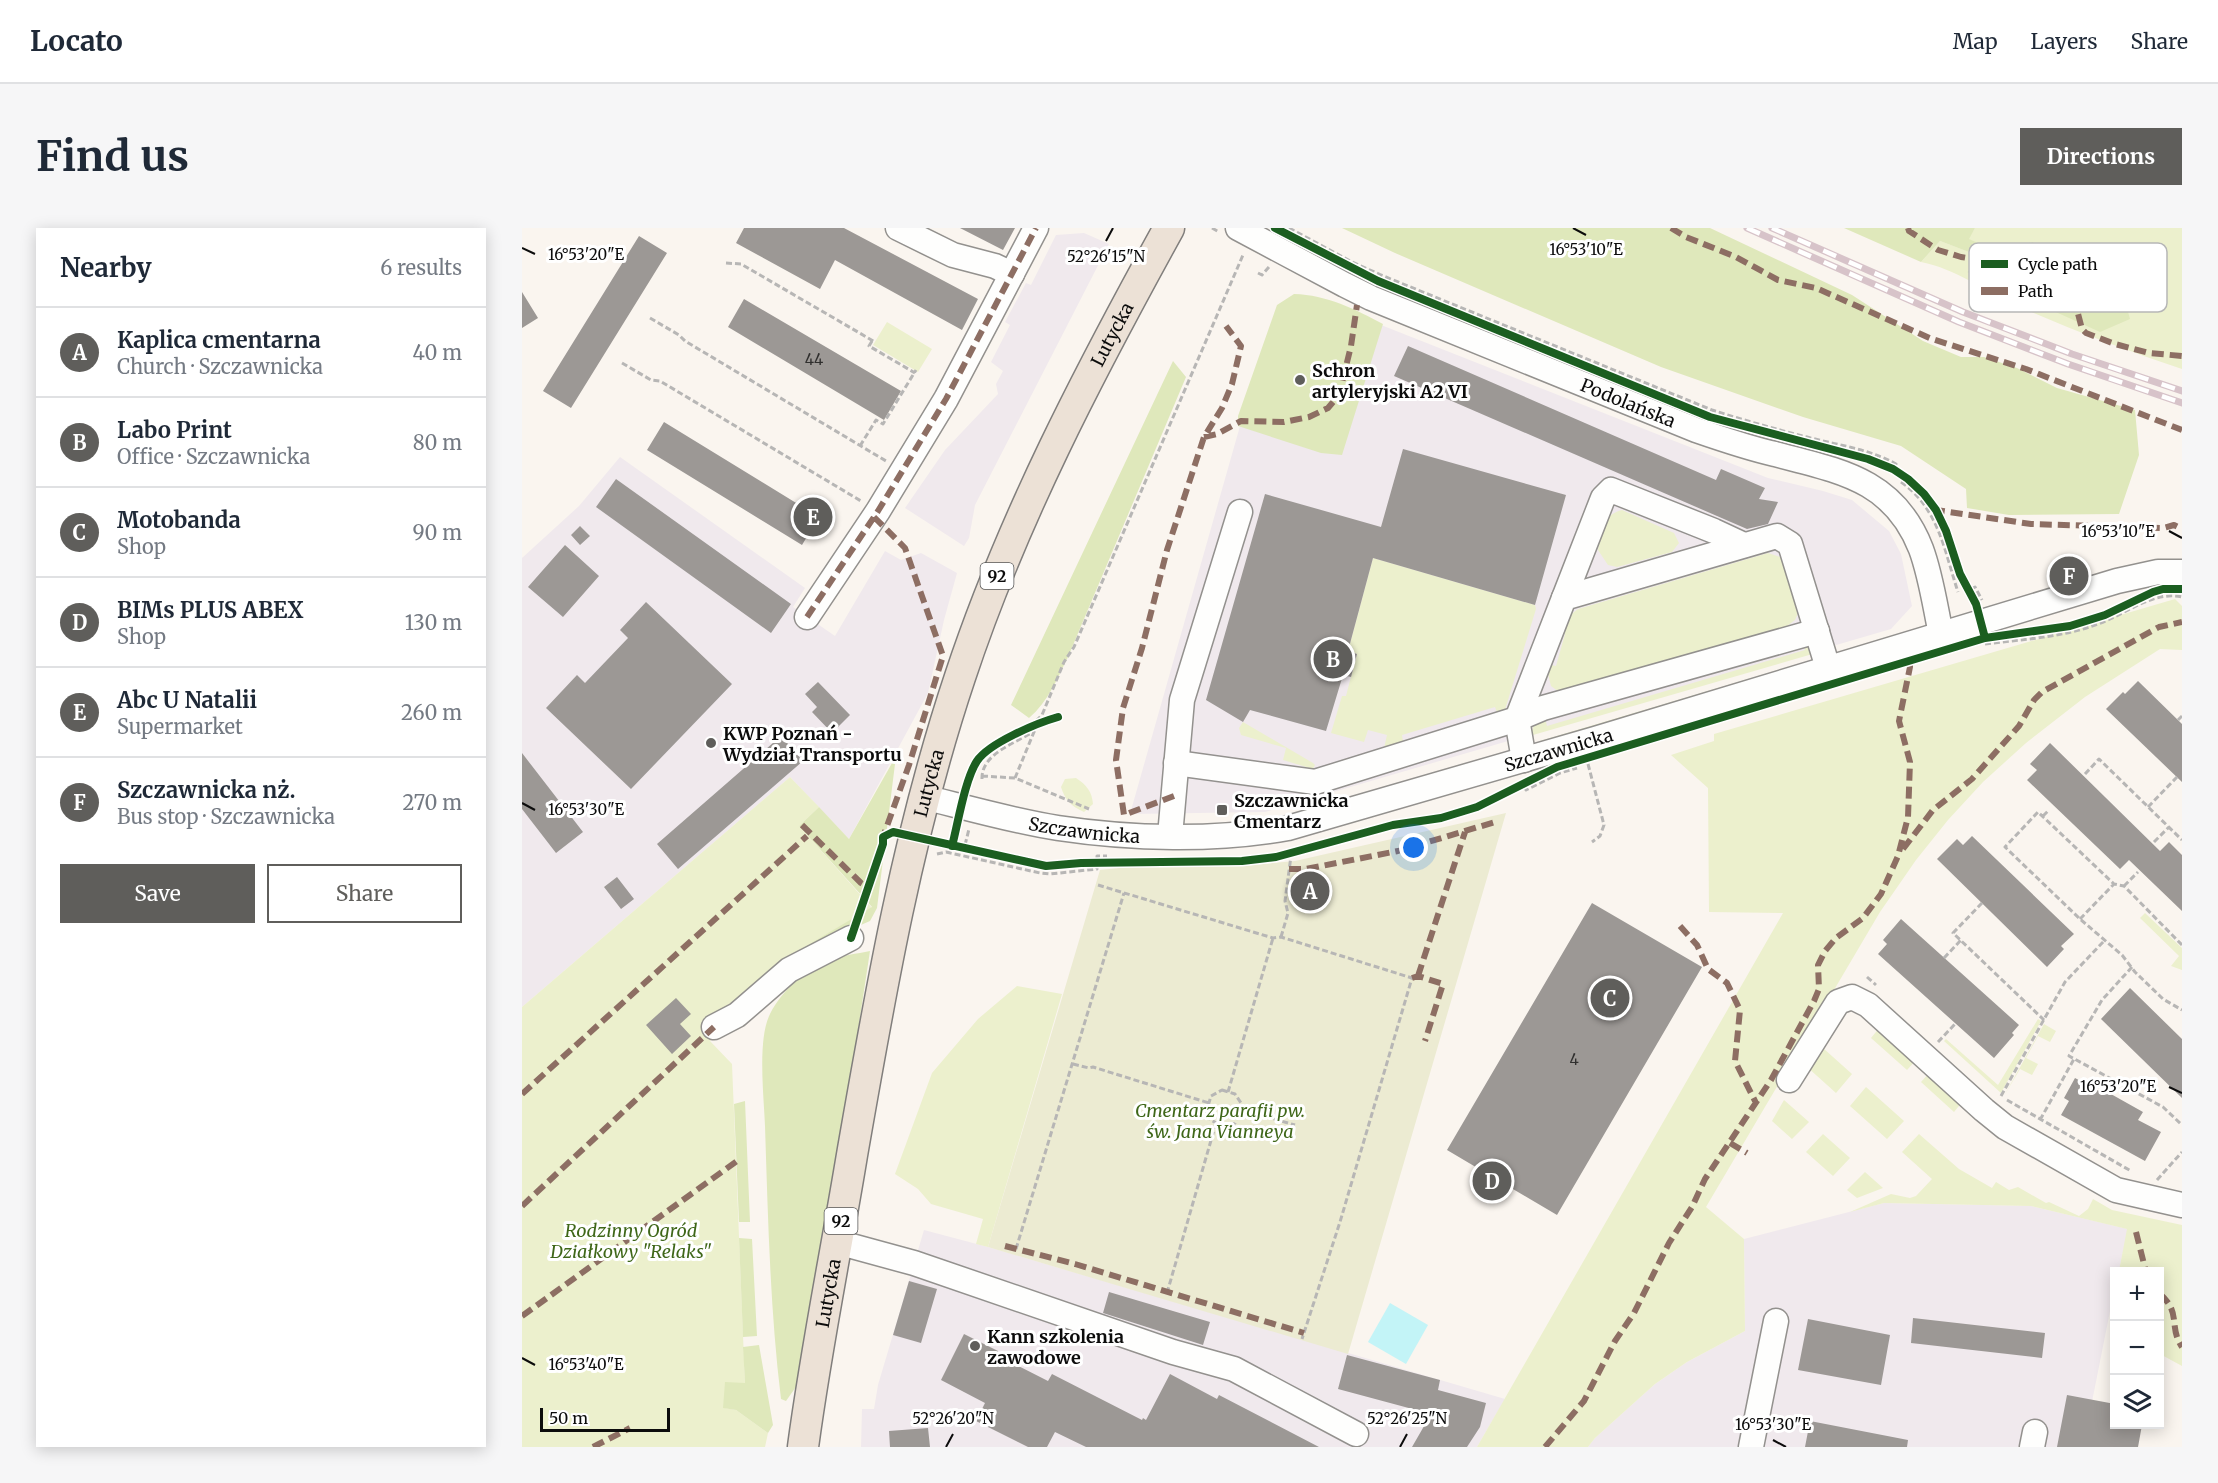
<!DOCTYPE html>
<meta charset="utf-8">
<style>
body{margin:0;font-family:Merriweather,serif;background:#f6f6f7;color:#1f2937}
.controls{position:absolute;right:18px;bottom:18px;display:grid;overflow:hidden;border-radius:0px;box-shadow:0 3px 15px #0003}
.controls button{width:54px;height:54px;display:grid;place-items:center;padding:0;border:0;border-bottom:2px solid #e0e1e3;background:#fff;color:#1f2937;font:30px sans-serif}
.scale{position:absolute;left:18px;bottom:15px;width:130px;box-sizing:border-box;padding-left:6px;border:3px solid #0c0c0c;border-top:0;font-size:16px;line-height:21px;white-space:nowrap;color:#0c0c0c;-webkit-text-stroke:4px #fff;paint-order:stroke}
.you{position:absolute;left:892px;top:620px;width:21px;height:21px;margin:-15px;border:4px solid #fff;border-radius:50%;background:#1a73e8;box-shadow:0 0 0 9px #1a73e833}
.badge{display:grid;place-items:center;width:39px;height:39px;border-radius:50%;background:#5f5e5b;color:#fff;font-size:20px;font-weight:700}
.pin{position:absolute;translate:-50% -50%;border:3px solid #fff;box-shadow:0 2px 6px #0006}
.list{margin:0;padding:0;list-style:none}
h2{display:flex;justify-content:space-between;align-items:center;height:78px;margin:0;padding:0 24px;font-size:26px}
h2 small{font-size:20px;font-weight:400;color:#747a83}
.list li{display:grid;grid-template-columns:39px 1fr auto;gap:18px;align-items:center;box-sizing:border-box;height:90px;padding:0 24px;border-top:2px solid #e0e1e3}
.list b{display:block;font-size:22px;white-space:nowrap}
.list p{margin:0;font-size:20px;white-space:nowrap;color:#747a83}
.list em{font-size:20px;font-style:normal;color:#747a83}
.actions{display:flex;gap:12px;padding:18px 24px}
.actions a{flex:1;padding:14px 0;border:2px solid #5f5e5b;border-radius:0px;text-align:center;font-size:21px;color:#5f5e5b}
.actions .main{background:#5f5e5b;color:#fff}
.icon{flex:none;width:33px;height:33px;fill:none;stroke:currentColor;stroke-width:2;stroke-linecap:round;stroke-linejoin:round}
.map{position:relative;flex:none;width:1660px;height:1219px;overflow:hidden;border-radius:0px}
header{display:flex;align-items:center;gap:36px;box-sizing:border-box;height:84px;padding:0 30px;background:#fff;border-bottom:2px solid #e0e1e3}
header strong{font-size:28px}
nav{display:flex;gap:33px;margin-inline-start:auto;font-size:21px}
.intro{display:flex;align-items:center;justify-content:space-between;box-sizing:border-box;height:144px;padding:0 36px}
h1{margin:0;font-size:42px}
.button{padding:15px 27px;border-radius:0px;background:#5f5e5b;color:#fff;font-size:21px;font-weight:700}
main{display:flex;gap:36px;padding:0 36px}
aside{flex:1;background:#fff;border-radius:0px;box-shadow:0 3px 15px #0003}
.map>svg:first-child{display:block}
.industrial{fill:#f0e9ed}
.green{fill:#ecf0cd}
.forest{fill:#dfe8bb}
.cemetery{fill:#ecebd2}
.water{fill:#c3f4f7}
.building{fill:#9c9895}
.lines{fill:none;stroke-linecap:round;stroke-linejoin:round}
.minor-casing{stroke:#93918e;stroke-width:27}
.major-casing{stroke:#807e7c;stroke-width:33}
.path{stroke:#b7b6b5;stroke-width:3;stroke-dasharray:6 3;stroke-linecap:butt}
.minor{stroke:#fefefd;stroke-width:24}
.major{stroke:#ece1d6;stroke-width:30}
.rail-casing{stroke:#d7c3c9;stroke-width:7}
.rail{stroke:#fff;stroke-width:4.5;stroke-dasharray:14;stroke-linecap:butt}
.quiet{stroke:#8d6e63;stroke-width:6;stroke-dasharray:12 6;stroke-linecap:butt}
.cycleway-casing{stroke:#fff;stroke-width:11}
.cycleway{stroke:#1b5e20;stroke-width:8}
.ticks{fill:none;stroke:#0c0c0c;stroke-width:2}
.poi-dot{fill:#5f5e5b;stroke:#fff;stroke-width:2}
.labels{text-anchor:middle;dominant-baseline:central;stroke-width:6;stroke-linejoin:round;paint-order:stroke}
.number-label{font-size:15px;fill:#302f2e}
.shield{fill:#fff;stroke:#555;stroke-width:1.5}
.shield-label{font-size:16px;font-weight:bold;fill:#0c0c0c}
.street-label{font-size:18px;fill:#0c0c0c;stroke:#fff}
.poi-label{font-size:18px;font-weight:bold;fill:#0c0c0c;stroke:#fff;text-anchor:start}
.park-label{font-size:18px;font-style:italic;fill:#3f6719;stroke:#fff}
.key{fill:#fff;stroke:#b6b6b6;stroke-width:1.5}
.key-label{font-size:16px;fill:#0c0c0c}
.ticks-label{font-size:15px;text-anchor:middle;fill:#0c0c0c;stroke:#fff;stroke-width:6;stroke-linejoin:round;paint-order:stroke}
</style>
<header>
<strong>Locato</strong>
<nav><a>Map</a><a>Layers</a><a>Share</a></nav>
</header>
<div class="intro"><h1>Find us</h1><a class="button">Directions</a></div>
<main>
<aside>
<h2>Nearby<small>6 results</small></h2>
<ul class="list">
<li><span class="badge">A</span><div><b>Kaplica cmentarna</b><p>Church · Szczawnicka</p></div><em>40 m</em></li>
<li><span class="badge">B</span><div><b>Labo Print</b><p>Office · Szczawnicka</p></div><em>80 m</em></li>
<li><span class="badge">C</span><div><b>Motobanda</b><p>Shop</p></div><em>90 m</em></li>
<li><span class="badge">D</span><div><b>BIMs PLUS ABEX</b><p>Shop</p></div><em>130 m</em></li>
<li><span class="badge">E</span><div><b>Abc U Natalii</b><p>Supermarket</p></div><em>260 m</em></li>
<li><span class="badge">F</span><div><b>Szczawnicka nż.</b><p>Bus stop · Szczawnicka</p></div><em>270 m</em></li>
</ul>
<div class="actions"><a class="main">Save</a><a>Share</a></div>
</aside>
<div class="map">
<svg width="1660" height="1219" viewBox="0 0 1660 1219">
<rect width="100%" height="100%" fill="#faf5ef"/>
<!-- industrial -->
<path class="industrial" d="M562,5l25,11 -134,261 -6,33 -5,8 -59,-38 40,-58 53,-56 -2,-10 7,-13 -12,-9 19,-37 -5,-3 21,-39 5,2 25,-50z
M854,95l392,155 55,13 29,9 37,31 12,23 11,52 -21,23 -626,183 -135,2 110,-388 97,26z
M98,229l185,131 -12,19 42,29 50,-85 16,9 20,-7 36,20 -13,47 -16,73 -79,146 -59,-62 -268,230v-449l57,-52z
M1362,975l147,3 97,23 -9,42 -5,1v19l-31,156h-495l7,-9 60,-54 32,-22 58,-31 -1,-92z
M402,1002l64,17 517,152 -28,48h-616l1,-38h12l4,-24z"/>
<!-- green -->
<path class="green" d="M1453,0h207v141c-56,-19 -110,-39 -164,-63 -33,-15 -62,-37 -97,-44l19,-21 43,16 -16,15 154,15 -75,-21 -14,-24 -40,7 -24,-10z
M365,94l45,27 -14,23 -45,-27z
M1100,282l52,23 5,10 -7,9 -55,15 -9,-2 -10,-15c3,-18 4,-35 24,-40z
M1246,325l12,4 7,6 12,48 -4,9 -8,6 -219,66h-9l-8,-6 -3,-12 3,-9 5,1 9,-32 -5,-1 6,-15 12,-9z
M851,330l162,47 1,4 -32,104 -5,5 -4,-11 -93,28 2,13h-20l3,-13 -19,-5 -4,12 -33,-9 11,-37h4l11,-42 -9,-3z
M1653,371l7,7v44l-22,-1 -75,48 -59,46 -43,39 -35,38 -32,40 -36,52 -174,295 38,32 1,92 -58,31 -32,22 -60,54 -7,9h-111l306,-534 -74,-1 -1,-124 -37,-33 43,-14v-7z
M1280,410l14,15 -283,82 -2,-2 3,-8 10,-11 3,12 258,-76z
M1297,430l-273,84 -6,-1z
M721,494l70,41 2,2 -2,4 -30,-9 3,-12 -45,-13 -2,-7z
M268,549l29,30 -20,19 73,82 -71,41 -42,30 -49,43 10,10 -10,9 22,23 13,320 -20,24 11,2 32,23 -3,14h-243v-440z
M554,550c11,7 16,14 17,26l-9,8c-13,-6 -19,-12 -23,-25l4,-8z
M1623,685l37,35v22l-11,-4 8,-10 -39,-38z
M495,758l45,8 -74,253 -12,-3 7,-25 -52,-15 -13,-15 -23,-15 37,-101 46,-54z
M1516,791l3,2 -40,72 -57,-52 2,-2 52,46z
M1522,796l12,7 -6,11 -12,-6 -12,22 12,6 -6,11 -12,-6 -16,27z
M1358,799l36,33 -9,10 -36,-32z
M1301,820l29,26 -16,19 -30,-27z
M1408,844l33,29 -9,11 -33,-30z
M1344,859l38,34 -17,18 -37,-33z
M1262,872l25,22 -17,17 -20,-18z
M1301,906l27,24 -17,18 -27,-24z
M1397,906l40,35 33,19 4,-6 13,8 9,-3 28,16 3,-1 30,14 9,-7 5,-10 19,11 70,15v141l-22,-12v-82l-41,-1 8,-42 -96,-23 -147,-3 -34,9 41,-18 19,4 6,-2 16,-17 -30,-27z
M1343,944l18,16 -26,10 -10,-8z"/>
<!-- forest -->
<path class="forest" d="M820,0h368l142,67 71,46 38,16h23l33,11 40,20 78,22 4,45 -20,59 -110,1 -42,-7 -1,-19 -65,-43 -98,-29 -142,-50 -266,-114z
M1322,0h131l-6,11 23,10 41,-7 13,24 75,21 9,32 -30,13 -133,-60 15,-15 -42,-16 -19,21z
M772,66c33,1 61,15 89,30l-41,131 -21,-2 -83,-27v-10l39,-111z
M651,133l13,16 -118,280c-11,22 -20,45 -39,61l-18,-13z
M374,528l-19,152 -7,13 -55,24 -14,4 71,-42 -73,-81 20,-19 30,32z
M348,723l-50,330 -22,103 -12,17 -5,-2c-11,-90 -13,-182 -16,-273 -1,-29 -8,-86 5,-112 12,-24 36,-45 60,-54 12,-5 27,-6 40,-9z
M223,873l5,121h-11l-5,-118z
M217,1010l13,1 5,97 -14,1z
M237,1117l14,80 -5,8 -32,-23 -13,-2 2,-26 20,1 -2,-36z"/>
<!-- cemetery -->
<path class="cemetery" d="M984,585l-158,541 -360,-107 112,-377 57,-6 85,2 53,-5z"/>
<!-- water -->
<path class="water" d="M868,1075l38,22 -22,39 -38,-22z"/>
<!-- building -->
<path class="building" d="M222,0h100l134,71 -16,31 -127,-70 -15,29 -84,-46z
M438,0h55l-12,22z
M117,8l28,17 -96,155 -28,-17z
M0,64l16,26 -16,10z
M222,71l157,92 -17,29 -156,-93z
M886,118l308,134 5,-11 44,19 -6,11 19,3 -10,22 -21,5 -353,-153z
M142,194l155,95 -17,28 -155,-95z
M881,221l163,46 -31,110 -162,-47 -25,93 9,3 -6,23 -8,-2 -17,56 -76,-21 -7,12 -37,-22 59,-206 116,33z
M94,251l175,125 -20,29 -175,-126z
M58,298l10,10 -10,9 -9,-10z
M43,317l34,31 -36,41 -35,-30z
M124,374l86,82 -101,105 -85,-81 31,-33 8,8 43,-45 -8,-8z
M1616,453l44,43v58l-76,-73 17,-17 2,2z
M296,454l32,33 -18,18 -20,-21 5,-5 -12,-13z
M259,508l22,25 -125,108 -21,-25z
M1528,515l110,108 9,-9 13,13v56l-53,-51 -9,9 -93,-89 10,-10 -7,-6z
M0,525l61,79 -27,21 -34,-44z
M1450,608l102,98 -13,12 3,3 -17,18 -110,-108 20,-20 6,6z
M775,647l33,10 -6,19 -33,-7z
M95,649l17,22 -13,10 -17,-22z
M1070,675l110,64 -145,248 -110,-65z
M1379,691l118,106 -7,8 2,2 -20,23 -116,-104 9,-10 -4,-4z
M1608,760l52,51v59l-81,-79z
M154,770l15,16 -11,10 11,12 -19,18 -26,-29z
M1553,850l26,14 1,-3 41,23 -5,8 23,12 -16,29 -84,-46 8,-14 -5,-3z
M387,1053l28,8 -16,54 -28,-8z
M587,1064l101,30 -7,23 -100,-32z
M1391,1090l132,15 -3,25 -131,-15z
M1286,1091l82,16 -9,50 -83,-15z
M442,1106l34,17 -1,4 51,26 4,-7 90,46 1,-2 3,2 24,-46 47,25 2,-4 100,52h-233l-31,-15 -8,15h-19l-52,-26 9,-18 -44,-23z
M825,1127l93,25 -2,10 48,13 -6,24 -13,20h-55l19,-33 -93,-25z
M1545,1167l48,9v21h27l-4,22h-81z
M1288,1193l98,19 -1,7h-102z
M406,1200l2,19h-40l-1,-16z"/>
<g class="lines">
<defs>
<g id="minor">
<path d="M376,0l55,27 42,11 17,8"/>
<path id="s1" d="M716,0l107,57 26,13 325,132c26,9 52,18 79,24 64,17 119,25 146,95 10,27 14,57 20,85"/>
<path d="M1042,370l39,-100 8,-8 103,41 30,14"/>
<path d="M285,389l71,-106 68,-112 90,-171"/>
<path d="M1002,532l-7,-41 47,-121 213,-62 13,8 38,124"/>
<path d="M654,535l139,19 202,-63 26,-11 274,-77"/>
<path id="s2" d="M402,569c44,11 89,24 134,31 73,11 157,13 230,0l307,-89 522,-158 41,-9h24"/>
<path d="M648,608l12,-136 58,-188"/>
<path d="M192,799l23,-12 52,-45 62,-32"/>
<path d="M1267,852l49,-78 14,-5 16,8 116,105 21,17 111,63 66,15"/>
<path d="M315,1014l77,21 259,89 61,17 122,65"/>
<path d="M1229,1219l25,-126"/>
<path d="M1510,1219l3,-15"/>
</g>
<g id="major">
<path id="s3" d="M281,1219c13,-98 33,-195 49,-292 28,-161 56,-323 108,-478 52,-157 129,-304 209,-449"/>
</g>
</defs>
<!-- minor casing -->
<use href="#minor" class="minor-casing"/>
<!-- major casing -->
<use href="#major" class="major-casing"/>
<!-- path -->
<path class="path" d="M690,0l7,4
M767,0l63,34 29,13 331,135c31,10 63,19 95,27 30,8 62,12 89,27l-1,2
M204,35l15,1 134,78
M736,45l4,2 7,-8
M128,90l29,17 6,6 201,120
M350,113l-3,5 46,27
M100,135l29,17 9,1 201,120
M338,218l16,-26 7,4 33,-54
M1379,254c38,26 44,71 57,110
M1449,361l4,-2 7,13
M1463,416c41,-5 84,-7 123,-24 23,-10 48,-29 74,-23
M1656,492l4,-4
M514,493l6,-6 22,-53 10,-15 169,-392
M1066,536l16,61 -4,11 -8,6
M1563,546l14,-15 83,81
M460,548l33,2 74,31
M493,550l21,-51
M460,551c-1,-25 33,-36 53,-48
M1003,559l1,3 34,-17 17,-5
M1626,579l29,-30
M1521,588l5,-5
M1632,614l15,-15
M443,617l4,-16
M415,626l9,-2 94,21 10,1 47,-5v-3
M575,631v-3h10
M576,657l175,53 8,-1 131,41 -72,244 -38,117
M1602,658l14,-14
M1460,675l-29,30 91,87
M1558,691l34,-35
M759,709l7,-24 -3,-12 6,-45
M1660,717l-58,-59 -10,-2 -76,-72 -33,35 75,72 42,36 13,17 28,27 19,11
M1422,730l17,-18
M1610,739l-30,33 -33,56 94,51 19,18
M1345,749l9,8
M1416,814l17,-18
M551,836l16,4 4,-1 116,36
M700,862l13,4 6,9 -6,20 -3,2 -16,-2 -11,-7 6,-20z
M706,864l45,-154
M1479,868l64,-114 39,-41
M1485,872l124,71
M717,881l56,16
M1518,892l34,-61
M1635,952l25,-28
M494,1021l108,-356
M645,1065l49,-170"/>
<!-- minor -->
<use href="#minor" class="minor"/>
<!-- major -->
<use href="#major" class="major"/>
<defs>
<path id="rail" d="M1225,0l212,94 109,42 114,39
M1250,0l191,84 109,42 110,37"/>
</defs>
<!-- rail casing -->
<use href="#rail" class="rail-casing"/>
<!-- rail -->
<use href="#rail" class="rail"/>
<!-- quiet -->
<path class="quiet" d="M1149,0l15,9 50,20 42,23 38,8 116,51 94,30 156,61
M1386,0l1,3 29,19 23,7 13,2 65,28 19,4 17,11 7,27 4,4 29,11 34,9 33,3
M682,209l13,-3 24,-13 43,1 25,-5 19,-9 11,-13 12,-49 6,-41
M1411,283l3,-1 95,14 132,4 11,-3 8,4
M352,289l31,31 38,108 -34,109 -26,72
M285,389l71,-106 68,-112 90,-171
M652,568l-50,19 -8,-55 7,-52 19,-60 25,-98 37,-113 18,-29 10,-24 9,-38 -15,-20
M280,597l59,58 7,4
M1381,621l30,-39 39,-31 47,-53 15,-26 8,-8 117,-65 23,-5
M767,641h17l92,-18 97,-29
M1158,698l17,19 11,24 19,14 13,27 -5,51 21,42
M896,748l47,-144
M890,750l6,-2 25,8 -18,57
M0,866l285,-258
M1208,915l17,10
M0,978l192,-179
M1614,1004l10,40
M483,1018l70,18 229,69
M1638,1066c22,19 8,32 22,53
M0,1088l215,-155
M71,1219l37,-19
M1023,1219l39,-46 31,-60 19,-28 35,-70 23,-36 13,-28 66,-99 43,-79 5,-12 -1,-24 7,-14 11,-13 27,-20 18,-24 17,-38 10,-39 2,-55 -11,-41 11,-54v-6"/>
<defs>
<path id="cycleway" d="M753,0l103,53 332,136 158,42 25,10 15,10 16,15 12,16 10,21 14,43 16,30 9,34
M430,618c6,-23 13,-67 25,-85 12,-18 60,-38 81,-44
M329,710l32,-94v-7l10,-5 153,34 35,-3 161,-2 34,-4 117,-32 48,-7 36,-11 80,-40 428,-129 85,-12 35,-11 48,-23 10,-3h19"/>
</defs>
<!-- cycleway casing -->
<use href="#cycleway" class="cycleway-casing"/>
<!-- cycleway -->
<use href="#cycleway" class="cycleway"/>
</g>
<!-- ticks -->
<path class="ticks" d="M1051,0l13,7M584,13l7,-13M0,20l13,6M1647,303l13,7M0,575l13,7M1647,859l13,6M0,1130l13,7M1251,1212l13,7M424,1219l7,-13M878,1219l7,-13"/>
<!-- markers -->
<g class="poi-dot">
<circle cx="778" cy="152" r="6"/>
<circle cx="189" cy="515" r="6"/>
<rect x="694" y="576" width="12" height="12" rx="3"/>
<circle cx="453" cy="1118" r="6"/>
</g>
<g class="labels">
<!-- number labels -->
<g class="number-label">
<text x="292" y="131">44</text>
<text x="1052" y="831">4</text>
</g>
<!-- shield labels -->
<g class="shield">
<rect x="458.5" y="335" width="33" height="26" rx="4.5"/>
<rect x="302.5" y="980" width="33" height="26" rx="4.5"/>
</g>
<g class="shield-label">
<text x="475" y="348">92</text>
<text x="319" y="993">92</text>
</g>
<!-- street labels -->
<g class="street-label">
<text stroke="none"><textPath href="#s3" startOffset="1162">Lutycka</textPath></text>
<text stroke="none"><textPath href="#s1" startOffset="428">Podolańska</textPath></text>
<text stroke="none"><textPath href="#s2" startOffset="650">Szczawnicka</textPath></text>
<text stroke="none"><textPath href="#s3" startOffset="676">Lutycka</textPath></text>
<text stroke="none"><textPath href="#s2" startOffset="164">Szczawnicka</textPath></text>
<text stroke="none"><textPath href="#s3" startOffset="156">Lutycka</textPath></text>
</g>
<!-- poi labels -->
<g class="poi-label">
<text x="790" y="142">Schron<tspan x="790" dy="21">artyleryjski A2 VI</tspan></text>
<text x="201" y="505">KWP Poznań -<tspan x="201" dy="21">Wydział Transportu</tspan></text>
<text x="712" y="572">Szczawnicka<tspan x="712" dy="21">Cmentarz</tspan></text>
<text x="465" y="1108">Kann szkolenia<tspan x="465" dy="21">zawodowe</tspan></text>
</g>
<!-- park labels -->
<g class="park-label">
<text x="698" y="882">Cmentarz parafii pw.<tspan x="698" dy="21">św. Jana Vianneya</tspan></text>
<text x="109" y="1002">Rodzinny Ogród<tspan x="109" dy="21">Działkowy "Relaks"</tspan></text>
</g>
</g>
<!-- legend -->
<rect x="1447" y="15" width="198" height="69" rx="9" class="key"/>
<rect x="1459" y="32" width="27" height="8" fill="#1b5e20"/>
<rect x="1459" y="59" width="27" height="8" fill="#8d6e63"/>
<g class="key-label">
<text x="1496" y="42">Cycle path</text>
<text x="1496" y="69">Path</text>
</g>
<g class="ticks-label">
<text x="1064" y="27">16°53'10"E</text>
<text x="64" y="32">16°53'20"E</text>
<text x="584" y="34">52°26'15"N</text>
<text x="1596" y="309">16°53'10"E</text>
<text x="64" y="587">16°53'30"E</text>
<text x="1596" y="864">16°53'20"E</text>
<text x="64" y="1142">16°53'40"E</text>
<text x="431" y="1196">52°26'20"N</text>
<text x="885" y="1196">52°26'25"N</text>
<text x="1251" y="1202">16°53'30"E</text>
</g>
</svg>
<div class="controls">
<button>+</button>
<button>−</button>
<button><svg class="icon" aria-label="layers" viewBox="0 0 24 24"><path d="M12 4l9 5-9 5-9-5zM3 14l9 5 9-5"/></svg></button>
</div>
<div class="scale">50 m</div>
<div class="you"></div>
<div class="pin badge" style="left:788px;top:663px">A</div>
<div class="pin badge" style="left:811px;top:431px">B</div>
<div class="pin badge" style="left:1088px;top:770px">C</div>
<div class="pin badge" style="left:970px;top:953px">D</div>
<div class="pin badge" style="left:291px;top:289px">E</div>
<div class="pin badge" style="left:1547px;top:348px">F</div>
</div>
</main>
